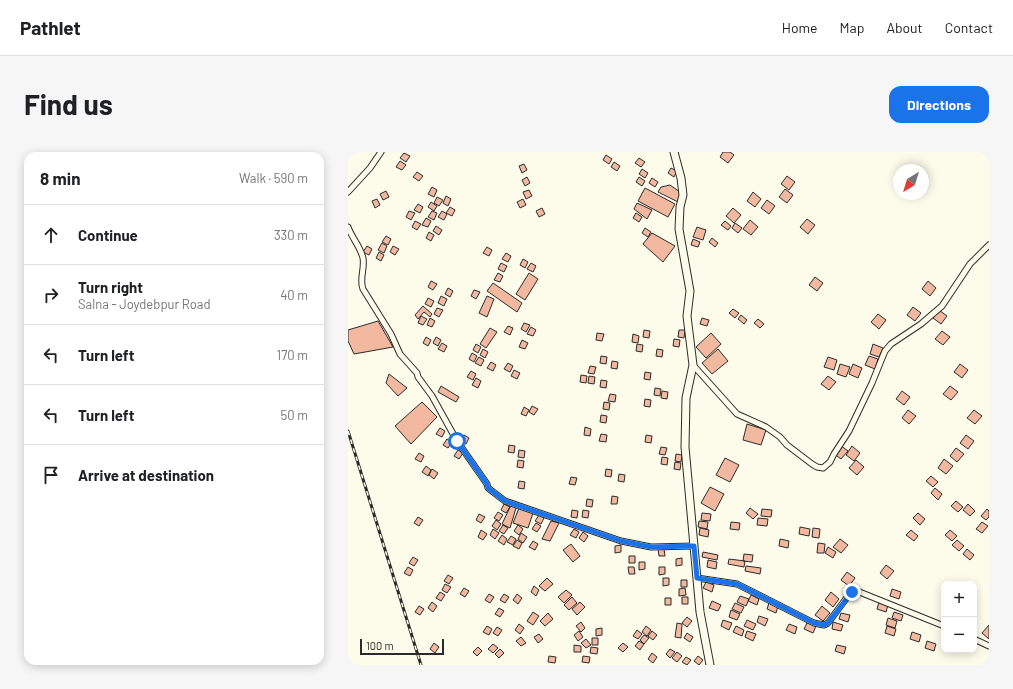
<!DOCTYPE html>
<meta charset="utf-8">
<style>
body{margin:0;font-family:Barlow,sans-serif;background:#f6f6f6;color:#202124}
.controls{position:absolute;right:12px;bottom:12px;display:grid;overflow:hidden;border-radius:8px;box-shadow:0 2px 10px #0003}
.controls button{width:36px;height:36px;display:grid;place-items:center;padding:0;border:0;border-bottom:1px solid #e0e0e0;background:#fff;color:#202124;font:20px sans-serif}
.compass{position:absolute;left:545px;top:12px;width:36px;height:36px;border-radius:50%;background:#fff;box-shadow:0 2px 10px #0003;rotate:218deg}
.scale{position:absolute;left:12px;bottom:10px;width:84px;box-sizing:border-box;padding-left:4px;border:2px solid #2b2b2b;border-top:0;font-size:11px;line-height:14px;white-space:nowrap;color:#2b2b2b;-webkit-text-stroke:3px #fdfbea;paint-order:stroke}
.stop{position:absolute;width:12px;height:12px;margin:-9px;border:3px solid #1a73e8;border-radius:50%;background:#fff}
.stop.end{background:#1a73e8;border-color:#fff;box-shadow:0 1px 4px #0008}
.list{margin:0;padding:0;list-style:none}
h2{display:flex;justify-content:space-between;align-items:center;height:52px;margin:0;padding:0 16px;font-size:17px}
h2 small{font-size:13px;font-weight:400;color:#757577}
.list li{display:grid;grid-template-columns:26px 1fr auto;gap:12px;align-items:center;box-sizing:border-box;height:60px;padding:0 16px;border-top:1px solid #e0e0e0}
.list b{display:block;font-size:15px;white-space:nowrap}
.list p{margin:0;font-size:13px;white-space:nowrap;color:#757577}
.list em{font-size:13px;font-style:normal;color:#757577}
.icon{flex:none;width:22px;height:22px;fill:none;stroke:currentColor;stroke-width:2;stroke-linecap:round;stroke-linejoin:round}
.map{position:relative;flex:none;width:641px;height:513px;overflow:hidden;border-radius:12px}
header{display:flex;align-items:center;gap:24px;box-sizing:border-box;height:56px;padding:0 20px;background:#fff;border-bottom:1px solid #e0e0e0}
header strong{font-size:19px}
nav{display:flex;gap:22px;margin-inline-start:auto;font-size:14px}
.intro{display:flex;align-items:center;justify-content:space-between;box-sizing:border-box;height:96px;padding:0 24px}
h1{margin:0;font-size:28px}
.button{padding:10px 18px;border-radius:12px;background:#1a73e8;color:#fff;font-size:14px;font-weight:700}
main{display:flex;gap:24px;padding:0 24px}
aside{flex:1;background:#fff;border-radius:12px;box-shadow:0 2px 10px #0003}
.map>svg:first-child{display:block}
.building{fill:#f2b8a0;stroke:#2b2b2b}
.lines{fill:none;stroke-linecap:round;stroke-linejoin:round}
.minor-casing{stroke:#2b2b2b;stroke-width:7}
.secondary-casing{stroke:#2b2b2b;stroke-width:9}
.minor{stroke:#fdfbea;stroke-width:5}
.secondary{stroke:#fdfbea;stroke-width:7}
.rail-casing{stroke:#2b2b2b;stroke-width:3}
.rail{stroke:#fdfbea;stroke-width:1.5;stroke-dasharray:4.5;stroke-linecap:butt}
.route{stroke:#1a73e8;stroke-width:5}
</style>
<header>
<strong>Pathlet</strong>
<nav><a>Home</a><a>Map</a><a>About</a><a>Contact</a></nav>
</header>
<div class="intro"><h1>Find us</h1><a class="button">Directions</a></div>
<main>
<aside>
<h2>8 min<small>Walk · 590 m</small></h2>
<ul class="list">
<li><svg class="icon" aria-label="ahead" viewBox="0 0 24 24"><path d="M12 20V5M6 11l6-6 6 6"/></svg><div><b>Continue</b></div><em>330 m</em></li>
<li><svg class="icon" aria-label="right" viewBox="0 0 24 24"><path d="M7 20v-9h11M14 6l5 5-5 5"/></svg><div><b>Turn right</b><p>Salna - Joydebpur Road</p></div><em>40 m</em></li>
<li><svg class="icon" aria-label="left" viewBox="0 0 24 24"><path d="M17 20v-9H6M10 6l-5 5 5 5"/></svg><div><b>Turn left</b></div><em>170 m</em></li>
<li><svg class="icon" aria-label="left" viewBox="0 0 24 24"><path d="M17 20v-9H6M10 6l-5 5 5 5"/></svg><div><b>Turn left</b></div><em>50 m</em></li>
<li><svg class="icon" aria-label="arrive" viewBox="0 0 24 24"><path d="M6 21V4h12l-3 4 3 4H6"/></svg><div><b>Arrive at destination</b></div></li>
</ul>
</aside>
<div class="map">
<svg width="641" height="513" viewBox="0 0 641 513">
<rect width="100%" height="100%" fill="#fdfbea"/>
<!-- building -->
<path class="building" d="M375,0h7l4,3 -6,8 -8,-6z
M56,1l6,3 -4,6 -6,-4z
M258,3l6,4 -3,5 -6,-4z
M291,6l6,4 -4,5 -6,-4z
M52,9l6,4 -4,5 -6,-3z
M266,10l6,4 -3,5 -6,-4z
M176,12l3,6 -5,3 -3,-7z
M323,16l6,3 -3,6 -6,-4z
M294,17l6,4 -3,5 -6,-4z
M69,20l6,4 -4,5 -6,-4z
M439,24l8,6 -6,8 -8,-6z
M179,25l3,6 -5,3 -3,-6z
M291,25l6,4 -3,5 -6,-4z
M304,26l6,4 -3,5 -6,-4z
M322,33l10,7 -2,10 -20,-10 3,-5z
M84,35l5,3 -3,7 -6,-3z
M297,36l30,16 -7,13 -30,-16z
M437,37l8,6 -6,8 -8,-6z
M181,38l3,6 -6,3 -3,-7z
M38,39l3,6 -6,3 -3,-6z
M405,40l8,7 -6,8 -8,-6z
M98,44l5,3 -3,7 -5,-3z
M89,45l6,3 -4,6 -5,-3z
M29,47l3,6 -5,3 -3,-7z
M175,47l3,6 -6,3 -3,-6z
M419,48l8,6 -6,8 -8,-6z
M83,50l6,4 -3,5 -6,-4z
M289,51l15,7 -5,9 -13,-10z
M70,52l5,3 -3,6 -6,-3z
M102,55l5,3 -3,6 -6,-3z
M194,56l3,6 -6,3 -3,-6z
M385,56l8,7 -7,8 -8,-7z
M61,59l6,2 -4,7 -5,-3z
M84,59l5,2 -3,7 -6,-3z
M94,59l5,3 -3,6 -6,-3z
M288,61l6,4 -3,5 -6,-4z
M78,66l5,3 -3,6 -6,-2z
M459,67l8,6 -7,9 -8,-7z
M402,68l8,7 -7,8 -8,-6z
M67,69l6,3 -4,6 -5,-3z
M377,69l6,5 -3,4 -7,-5z
M387,71l7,5 -4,5 -6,-5z
M88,74l6,4 -3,5 -6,-4z
M349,75l9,3 -3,10 -10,-3z
M297,76l6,4 -3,5 -6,-4z
M81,80l5,3 -3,6 -5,-3z
M304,81l23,13 -12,16 -20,-18z
M38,84l5,3 -3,6 -6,-3z
M364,86l6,5 -3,4 -6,-5z
M345,87l7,3 -2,5 -7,-2z
M34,91l5,3 -3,7 -6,-3z
M19,94l5,3 -3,6 -6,-3z
M45,94l6,3 -4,6 -5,-3z
M139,95l5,3 -3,6 -6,-3z
M31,100l5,3 -3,6 -5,-3z
M158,101l5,3 -3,6 -6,-3z
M175,107l5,3 -3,6 -5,-3z
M153,111l6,3 -3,6 -6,-3z
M183,111l5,3 -3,6 -6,-3z
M150,121l5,3 -3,6 -6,-2z
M181,121l9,6 -13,21 -9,-6z
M467,125l8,6 -6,8 -8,-6z
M83,129l6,3 -4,6 -5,-3z
M580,129l8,7 -6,8 -8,-7z
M145,131l29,20 -5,9 -30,-21z
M100,136l5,3 -3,6 -5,-3z
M126,138l6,2 -4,7 -5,-3z
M93,144l6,3 -3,7 -6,-3z
M139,144l7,3 -7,18 -8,-4z
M80,146l6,3 -3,6 -6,-3z
M75,154l9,8 -2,3 -6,-5 -6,7 -3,-4z
M565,155l8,6 -6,8 -8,-6z
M89,156l6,2 -4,7 -5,-3z
M385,157l6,4 -4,5 -6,-5z
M591,158l8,6 -6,8 -8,-6z
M530,162l8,6 -7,9 -8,-7z
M393,163l6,5 -3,4 -6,-5z
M73,164l6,3 -4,6 -5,-2z
M82,166l5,3 -3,6 -5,-2z
M354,166l7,2 -2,6 -7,-2z
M410,167l6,5 -4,4 -6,-5z
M30,169l15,26 -39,7 -6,-13v-11z
M176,171l6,2 -4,7 -5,-3z
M160,174l5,2 -3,7 -6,-3z
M183,175l5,3 -3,6 -6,-2z
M142,176l7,4 -11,16 -6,-4z
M296,178l6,1 -1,7 -6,-1z
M331,178h6l-1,8 -6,-1z
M594,179l8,6 -7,8 -8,-6z
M249,181l7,1 -2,7 -6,-1z
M363,181l10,11 -15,14 -10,-11z
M285,182l6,2 -1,7 -6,-1z
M78,185l5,3 -3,6 -5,-3z
M88,185l5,3 -3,6 -5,-3z
M326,187l6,1 -1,7 -6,-1z
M174,188l6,3 -3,6 -6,-2z
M94,191l5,3 -3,6 -6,-3z
M128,192l5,3 -3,6 -5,-3z
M289,192l6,1 -1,7 -6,-1z
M525,192l10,4 -4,9 -9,-3z
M135,197l5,3 -3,6 -5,-3z
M309,197l6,1 -1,7 -6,-1z
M370,197l10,12 -16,13 -10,-11z
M124,201l5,3 -3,6 -5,-3z
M253,204l6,1 -1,7 -6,-1z
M521,204l9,3 -3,10 -10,-4z
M131,205l5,3 -3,6 -6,-3z
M480,205l9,3 -3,10 -10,-3z
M264,209l6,1 -1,7 -6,-1z
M143,210l5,3 -3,6 -6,-3z
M160,211l5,3 -3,6 -6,-3z
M492,212l10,3 -4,10 -9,-3z
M505,212l9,4 -4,10 -9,-4z
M612,212l8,6 -6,8 -8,-6z
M242,214l6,1 -2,7 -6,-1z
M166,218l6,3 -3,6 -6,-3z
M123,219l5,3 -3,6 -6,-3z
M297,220l6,1 -1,7 -6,-1z
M41,222l18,14 -9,8 -12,-13z
M233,223l6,1 -1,7 -6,-1z
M241,224l6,1 -1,7 -6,-1z
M480,224l8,6 -7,8 -8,-6z
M128,226l5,3 -3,7 -6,-3z
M253,228l6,1 -1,7 -6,-1z
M93,234l18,11 -3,5 -18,-10z
M602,234l8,6 -7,8 -8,-6z
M307,236l6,1 -1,7 -6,-1z
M314,239l6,1 -1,7 -6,-1z
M554,239l8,6 -6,8 -8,-6z
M262,242l6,1 -1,7 -7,-1z
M297,247l6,1 -1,7 -6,-1z
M74,250l15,15 -26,27 -16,-18z
M256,250l6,1 -1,7 -6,-1z
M184,254l6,3 -4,6 -5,-3z
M176,255l5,3 -3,6 -5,-2z
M560,258l8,6 -7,8 -7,-6z
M626,258l8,6 -7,8 -8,-6z
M253,263l6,1 -1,7 -6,-1z
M399,272l19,6 -5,15 -18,-5z
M237,275l6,2 -1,7 -6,-1z
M92,276l5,3 -3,6 -6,-3z
M253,282l6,1 -1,7 -7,-1z
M116,283l5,3 -3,6 -6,-3z
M298,283l6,1 -1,7 -6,-1z
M618,283l8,6 -6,8 -8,-6z
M99,287l5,3 -4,6 -5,-3z
M161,293l6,1 -1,7 -6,-1z
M492,293l8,6 -7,8 -8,-6z
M504,294l8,7 -6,8 -8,-6z
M313,295l6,1 -2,7 -6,-1z
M608,296l8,6 -7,8 -7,-6z
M110,298l5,3 -4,6 -5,-3z
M171,298l6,1 -1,7 -6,-1z
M71,301l5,3 -3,6 -6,-3z
M328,302l6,1 -1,7 -6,-1z
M314,305l6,1 -1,7 -6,-1z
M377,306l14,7 -9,17 -14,-7z
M596,307l9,7 -7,8 -8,-6z
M170,308l6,1 -1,7 -6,-1z
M508,308l8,7 -7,8 -8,-7z
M327,310l6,1 -1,7 -6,-1z
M78,314l5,4 -3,6 -6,-4z
M84,317l6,4 -4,6 -5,-4z
M258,317l6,1 -1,7 -6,-1z
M271,322l6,1 -1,7 -6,-1z
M583,324l7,6 -5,5 -7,-6z
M223,325l6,1 -2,7 -6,-1z
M171,329l6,1 -1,7 -6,-1z
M362,335l14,7 -9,17 -14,-8z
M587,336l7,6 -4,6 -7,-7z
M264,344l6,1 -1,7h-6z
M239,347l6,1 -1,7 -6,-1z
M608,349l7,6 -5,5 -7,-6z
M156,352l6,3 -4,6 -5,-3z
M620,352l7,7 -5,5 -7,-6z
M163,353l5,3 -6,20 -8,-4z
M171,356l14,5 -5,15 -15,-5z
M402,356l8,6 -5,5 -7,-6z
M414,357l10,1 -1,7 -10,-1z
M639,357l2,2v6l-3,3 -5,-4z
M224,358l6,1 -1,7 -6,-1z
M235,358l6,1 -1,7 -6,-1z
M150,360l5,3 -4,6 -5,-3z
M354,361l9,1 -1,7 -9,-1z
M570,361l7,6 -5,6 -7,-7z
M131,362l6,3 -4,6 -5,-3z
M191,363l5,3 -3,6 -6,-3z
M70,365l5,3 -4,6 -5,-3z
M410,366l10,1 -1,7 -10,-1z
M148,368l5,4 -4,6 -5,-4z
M203,369l8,2 -9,18 -8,-2z
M351,369l9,1 -1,7 -9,-2z
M383,370l9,1 -1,7 -9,-1z
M634,370l6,4 -6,7 -6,-4z
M188,371l5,3 -4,6 -5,-3z
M155,373l5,3 -4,6 -5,-3z
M170,373l5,4 -4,6 -5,-4z
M452,375l10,2 -1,7 -10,-2z
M352,376l9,2 -1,7 -9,-2z
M465,376l7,1 -1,9 -7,-1z
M145,377l6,4 -4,6 -5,-4z
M226,377l5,3 -3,6 -6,-3z
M133,378l6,4 -4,6 -5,-3z
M563,378l7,6 -4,5 -8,-6z
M602,378l7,6 -5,5 -7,-6z
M235,380l5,4 -4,6 -5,-4z
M173,381l6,4 -4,6 -5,-4z
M154,383l5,4 -3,6 -6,-4z
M163,384l5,3 -3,6 -6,-3z
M432,387l9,2 -1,7 -9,-2z
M492,387l8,6 -7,8 -8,-6z
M169,388l5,3 -3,6 -6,-3z
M609,388l7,6 -5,5 -7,-6z
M185,389l5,3 -3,6 -6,-3z
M470,391l7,1 -1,9h-7z
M223,392l9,12 -7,6 -10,-12z
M273,393v7l-6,1v-7z
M480,395l8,5 -3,6 -8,-5z
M310,397h6l1,7h-6z
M619,397l7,6 -4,5 -7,-6z
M355,400l15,3 -1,5 -15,-3z
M396,402l9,1 -1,7 -9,-1z
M281,404h6v7h-6z
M65,405l5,3 -4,6 -5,-3z
M334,406v7l-6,1v-7z
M381,407l16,2 -1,6 -16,-3z
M360,408l9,2 -1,7 -9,-2z
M291,410h6v7l-6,1z
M538,413l8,6 -7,8 -7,-6z
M398,414l15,2 -1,6 -15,-3z
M60,415l5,3 -3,6 -6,-3z
M280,415h6l1,7h-6z
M311,415h6v7l-6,1z
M499,420l8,6 -6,8 -8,-6z
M100,423l5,3 -4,6 -5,-3z
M199,426l6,6 -8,7 -6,-5z
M315,426h6v7l-6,1z
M333,428h6v7h-6z
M358,430l8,3 -2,7 -9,-4z
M97,432l6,3 -4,6 -5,-3z
M186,434l5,4 -3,6 -5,-4z
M116,436l5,3 -4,6 -5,-3z
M337,436l1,7 -7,1v-7z
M544,437l9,3 -2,7 -9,-3z
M218,438l6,5 -8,8 -6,-6z
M92,440l5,3 -4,6 -5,-3z
M483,440l8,7 -6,8 -8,-7z
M141,442l5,3 -4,6 -5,-3z
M156,442l5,3 -4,6 -5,-3z
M169,442l5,4 -4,6 -5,-4z
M403,443l8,4 -2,6 -9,-4z
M392,444l9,3 -3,7 -9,-4z
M224,445l5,6 -8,7 -5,-5z
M334,445h6v7h-6z
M317,446h6v7h-6z
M364,449l9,4 -3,6 -9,-3z
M84,450l5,4 -4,6 -5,-4z
M232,450l5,5 -8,8 -5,-6z
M531,450l9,3 -2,7 -9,-3z
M387,451l9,4 -3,6 -9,-4z
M421,451l9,3 -2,7 -9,-4z
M71,454l5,3 -4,6 -5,-3z
M474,454l8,7 -7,8 -8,-6z
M151,456l5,3 -4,6 -5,-3z
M383,458l9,4 -3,6 -8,-3z
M185,460l6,4 -6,9 -6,-4z
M546,460l9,3 -2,6 -9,-3z
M200,461l5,6 -8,7 -5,-5z
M493,461l9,2 -2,7 -9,-3z
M411,464l9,3 -3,7 -8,-4z
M339,465l5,4 -5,6 -5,-4z
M540,466l9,3 -2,7 -9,-3z
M375,468l9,3 -3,7 -8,-4z
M399,468l9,4 -3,6 -9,-4z
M233,470l4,6 -4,4 -5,-6z
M485,470l10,3 -2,6 -9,-2z
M329,471l5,1 -1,14 -6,-1z
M459,471l9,3 -3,7 -9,-4z
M171,472l5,4 -4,6 -5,-4z
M441,472l8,3 -2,7 -9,-4z
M641,473v14l-7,-6z
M139,474l5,3 -3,6 -6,-3z
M298,474l5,4 -4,6 -5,-4z
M388,474l8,4 -2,6 -9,-4z
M539,474l9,3 -2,7 -9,-3z
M149,475l5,3 -4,6 -5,-3z
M254,476v7l-6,1v-7z
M289,478l5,4 -4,5 -5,-3z
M231,479l4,6 -5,4 -4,-6z
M304,479l5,4 -4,5 -5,-4z
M399,479l9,3 -3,7 -8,-4z
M564,480l9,3 -2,7 -9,-3z
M339,481l6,4 -3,5 -6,-4z
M191,482l4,5 -5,4 -4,-6z
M296,483l5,3 -5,6 -4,-4z
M173,485l5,6 -5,3 -5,-5z
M244,486h6v7h-6z
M238,487l5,6 -5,3 -5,-5z
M291,489l5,3 -4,6 -5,-4z
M579,489l9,3 -2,7 -9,-3z
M86,491l5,4 -4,6 -5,-4z
M275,491l5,4 -5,5 -5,-4z
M145,492l5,4 -5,5 -5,-4z
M226,493l7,1v6h-7z
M489,493l9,2 -2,7 -9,-3z
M130,495l4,4 -5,5 -4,-4z
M243,495l7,1 -1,6 -7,-1z
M152,497l4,4 -5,5 -4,-4z
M322,497l5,3 -5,6 -4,-4z
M329,500l5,4 -5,6 -5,-4z
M304,501l5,4 -4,6 -5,-4z
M201,504l7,1 -1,6 -7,-1z
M235,504l7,1 -1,6 -7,-1z
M350,504l5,4 -4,5 -5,-4z
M338,505l5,3 -4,5 -5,-3z"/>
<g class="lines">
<defs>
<path id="minor" d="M0,40l22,-24 11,-16
M0,75c4,11 12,19 15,31 2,11 -4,21 0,31l28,45 9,20 17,19 1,4 14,19 25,45 30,43 1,4 17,13 116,40 30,6 43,-1
M345,213l44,49 29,13 14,10 7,8 25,19 5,3 6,1 7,-6 4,-8 15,-23 23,-48 13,-32 6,-7 30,-20 21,-18 28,-42 19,-19
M349,426l40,6 77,39 10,2 4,-2 23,-31 6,-1 87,35
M626,487l15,7"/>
<path id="secondary" d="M326,0l7,26 2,17 -3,12 -1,22 11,62 -3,25 6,49 -7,33 -1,49 15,165 10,53"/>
</defs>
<!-- minor casing -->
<use href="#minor" class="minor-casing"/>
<!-- secondary casing -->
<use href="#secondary" class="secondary-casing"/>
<!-- minor -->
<use href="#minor" class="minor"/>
<!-- secondary -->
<use href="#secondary" class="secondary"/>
<defs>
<path id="rail" d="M0,279l73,234"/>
</defs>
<!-- rail casing -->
<use href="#rail" class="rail-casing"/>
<!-- rail -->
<use href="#rail" class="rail"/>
</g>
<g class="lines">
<!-- route -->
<path class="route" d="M109,289l30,43 1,4 17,13 116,40 30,6 43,-1 3,32 40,6 77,39 10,2 4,-2 24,-31"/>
</g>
</svg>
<div class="controls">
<button>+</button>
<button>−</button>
</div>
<svg class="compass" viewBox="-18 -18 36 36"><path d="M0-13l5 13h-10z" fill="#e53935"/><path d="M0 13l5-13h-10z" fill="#757577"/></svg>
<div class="scale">100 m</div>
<div class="stop" style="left:109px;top:289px"></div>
<div class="stop end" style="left:504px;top:440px"></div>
</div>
</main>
